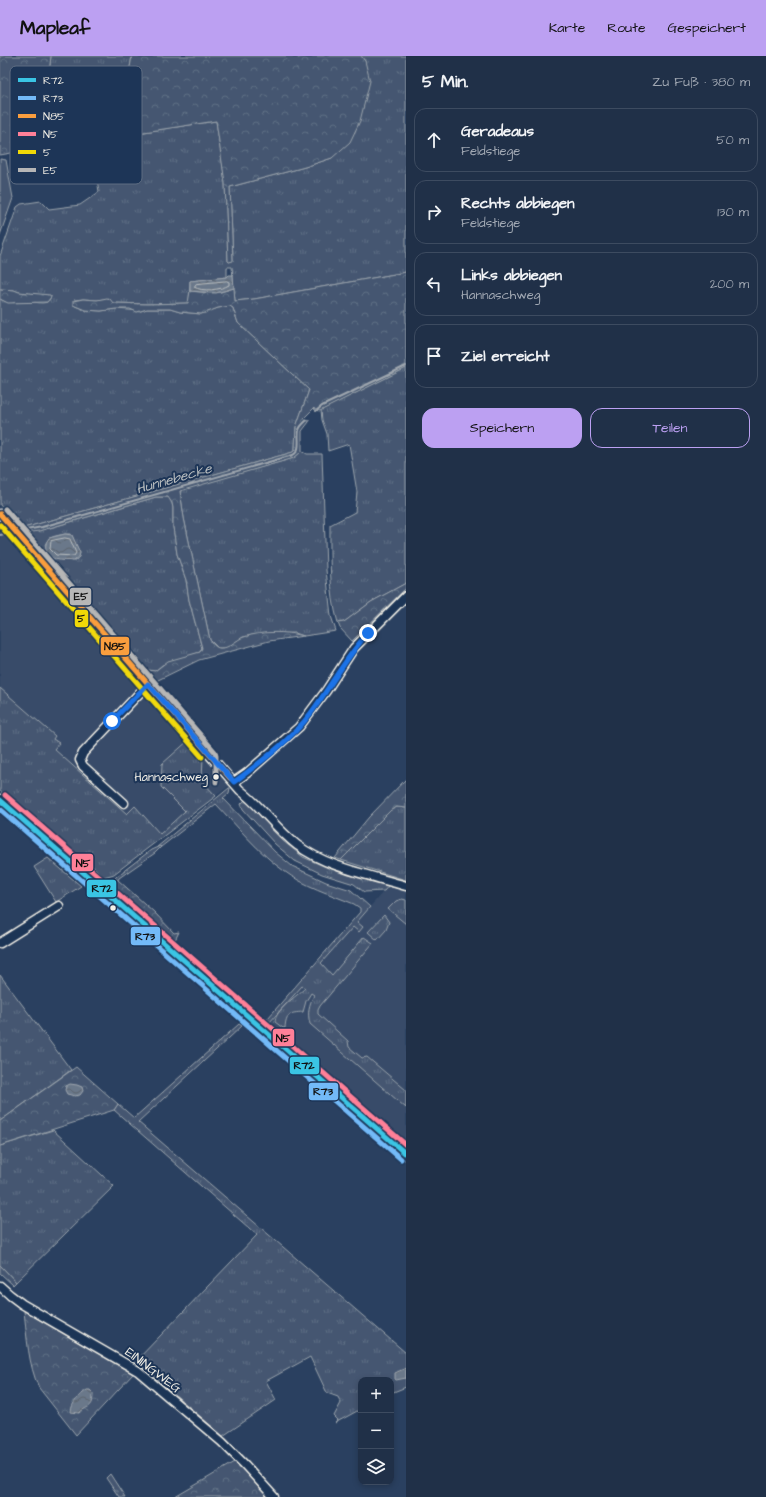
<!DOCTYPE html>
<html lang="de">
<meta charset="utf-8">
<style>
body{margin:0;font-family:"Architects Daughter",sans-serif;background:#28384f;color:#f1f3f6}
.controls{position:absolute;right:12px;bottom:12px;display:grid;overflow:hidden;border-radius:8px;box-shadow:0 2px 6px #0003}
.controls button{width:36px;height:36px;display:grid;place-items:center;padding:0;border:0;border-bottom:1px solid #3d4b60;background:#203048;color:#f1f3f6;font:20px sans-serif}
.stop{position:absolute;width:12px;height:12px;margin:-9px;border:3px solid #1a73e8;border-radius:50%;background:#fff}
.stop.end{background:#1a73e8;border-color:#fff;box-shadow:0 1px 4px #0008}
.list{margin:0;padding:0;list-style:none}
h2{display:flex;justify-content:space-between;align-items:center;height:52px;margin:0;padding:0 16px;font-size:17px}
h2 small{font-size:13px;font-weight:400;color:#a2a9b4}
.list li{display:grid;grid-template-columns:26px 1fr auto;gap:12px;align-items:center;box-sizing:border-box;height:64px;margin:0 8px 8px;padding:0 8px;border:1px solid #3d4b60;border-radius:12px}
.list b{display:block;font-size:15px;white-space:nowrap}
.list p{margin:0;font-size:13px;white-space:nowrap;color:#a2a9b4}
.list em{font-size:13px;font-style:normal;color:#a2a9b4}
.actions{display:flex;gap:8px;padding:12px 16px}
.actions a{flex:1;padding:9px 0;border:1px solid #bca0f2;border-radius:12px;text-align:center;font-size:14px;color:#bca0f2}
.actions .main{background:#bca0f2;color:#111}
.icon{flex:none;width:22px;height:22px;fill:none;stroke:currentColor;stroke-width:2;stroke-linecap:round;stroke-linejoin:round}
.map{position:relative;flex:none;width:406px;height:1441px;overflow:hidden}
header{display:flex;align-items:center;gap:24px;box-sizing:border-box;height:56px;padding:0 20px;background:#bca0f2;color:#111}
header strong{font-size:19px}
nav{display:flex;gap:22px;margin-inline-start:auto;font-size:14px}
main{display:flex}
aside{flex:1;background:#203048}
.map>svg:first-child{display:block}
.built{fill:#374c69}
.grass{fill:url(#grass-tufts);stroke:#9ca4ac;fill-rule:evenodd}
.forest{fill:url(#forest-crowns);stroke:#9ca4ac}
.green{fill:#445771;stroke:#9ca4ac}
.water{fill:url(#water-waves);stroke:#a1a8b0}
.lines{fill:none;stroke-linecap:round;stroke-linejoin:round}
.shore{stroke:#bdc1c2;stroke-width:1}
.stream{stroke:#a1a8b0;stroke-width:2}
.minor-casing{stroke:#f4f1e8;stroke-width:11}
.major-casing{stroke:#f4f1e8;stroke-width:13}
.minor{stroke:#1d3557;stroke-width:8}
.major{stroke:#1d3557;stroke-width:10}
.bus-1-casing{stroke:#1d3557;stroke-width:8}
.bus-2-casing{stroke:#1d3557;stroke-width:8}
.bus-3-casing{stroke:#1d3557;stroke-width:8}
.bus-4-casing{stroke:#1d3557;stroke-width:8}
.bus-5-casing{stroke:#1d3557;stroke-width:8}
.bus-6-casing{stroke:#1d3557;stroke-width:8}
.bus-1{stroke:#3ac5e4;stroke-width:5}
.bus-2{stroke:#73baf8;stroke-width:5}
.bus-3{stroke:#fa9e3e;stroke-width:5}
.bus-4{stroke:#ff8098;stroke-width:5}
.bus-5{stroke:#f1d907;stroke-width:5}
.bus-6{stroke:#b6b6b6;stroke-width:5}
.route{stroke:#1a73e8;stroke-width:5}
.bus-dot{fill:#f4f1e8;stroke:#1d3557;stroke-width:1.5}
.labels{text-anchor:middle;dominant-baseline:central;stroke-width:4;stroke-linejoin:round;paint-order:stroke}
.bus-label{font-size:12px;fill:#f4f1e8;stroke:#1d3557;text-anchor:end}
.street-label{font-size:13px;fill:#f4f1e8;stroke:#1d3557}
.water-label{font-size:14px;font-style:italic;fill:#bdc1c2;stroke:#1d3557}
.key{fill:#1d3557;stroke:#5e6d82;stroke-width:1}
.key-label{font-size:11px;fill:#f4f1e8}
.line-badge{stroke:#1d3557;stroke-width:1.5}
.pale-badge-label{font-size:11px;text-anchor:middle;font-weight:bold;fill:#111}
</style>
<header>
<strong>Mapleaf</strong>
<nav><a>Karte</a><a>Route</a><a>Gespeichert</a></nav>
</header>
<main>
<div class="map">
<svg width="406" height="1441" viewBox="0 0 406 1441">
<defs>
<pattern id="grass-tufts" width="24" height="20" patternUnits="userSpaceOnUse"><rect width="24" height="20" fill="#445771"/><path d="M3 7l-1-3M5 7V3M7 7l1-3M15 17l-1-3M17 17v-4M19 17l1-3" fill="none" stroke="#607085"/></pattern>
<pattern id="forest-crowns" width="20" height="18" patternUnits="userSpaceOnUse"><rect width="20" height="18" fill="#445771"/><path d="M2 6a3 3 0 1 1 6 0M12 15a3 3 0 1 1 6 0" fill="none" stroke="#607085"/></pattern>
<pattern id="water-waves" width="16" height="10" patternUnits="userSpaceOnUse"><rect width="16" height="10" fill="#6a788a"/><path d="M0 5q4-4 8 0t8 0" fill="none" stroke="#5b626b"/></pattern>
</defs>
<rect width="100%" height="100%" fill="#2a4060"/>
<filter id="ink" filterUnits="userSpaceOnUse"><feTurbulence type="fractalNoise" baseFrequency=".025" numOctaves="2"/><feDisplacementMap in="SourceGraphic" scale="8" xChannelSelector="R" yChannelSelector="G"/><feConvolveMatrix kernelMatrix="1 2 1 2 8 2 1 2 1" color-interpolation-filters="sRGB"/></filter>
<g filter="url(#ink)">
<!-- built -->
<path class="built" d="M0,469l206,220 29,36 -84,65 -151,-106z
M389,829l17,6v250l-137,-118z"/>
<!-- grass -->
<path class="grass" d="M51,0h81l-14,80 98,-15 9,60 3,80 1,1 4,-2 -3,-73 75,-20 27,-9 33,-97 -4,-5h45v216l-152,27 -19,2 -3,-34h-5v10l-37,4 -1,22 -42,1 -34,-1 -9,-4 -7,1 -14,-1 -9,1 1,6 10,4 16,1 15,-2 25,2 6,-2h23l10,3 21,2 17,-6 12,-2 3,2 5,15 71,67 -13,37 -1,22 -2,3 -273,77 -20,-24v-206c10,6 21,2 31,3 5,0 11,2 16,0 2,-1 3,-3 4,-5v-1l-33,-4 -4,-2 -14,-1v-33l17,-49 4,-3 20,-3 8,8 31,-4 19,-13 -7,-46 -52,8 -3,-6h3z
M406,312v215l-35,19 -27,20 -6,1c-9,-32 -8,-65 -8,-98l25,-13 2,-20 -8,-48 -21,7 -1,-17 -5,-14 -1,-10z
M302,395l5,3h15l4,116 5,46 5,15 -32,5 -9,-3 -28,1 -14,1 -10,2 -17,11h-8l-8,-8 -26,-122 -4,-28 114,-32z
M156,441h12l3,2 2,9v19l4,27 9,26 3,20 13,48 -2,4 -38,13 -7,6 -13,-2 -118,-136 26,-5zM65,478h6l9,19 -4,7 -2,1 -19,-2 -10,-14c3,-9 11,-9 20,-11z
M0,632l55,48 -2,3 6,4 -5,6 73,65 8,-8 25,28 25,-23 -24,-24 1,-23 27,-24 14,17 -1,24 14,15 -102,78 -10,3 -10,-10 -32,-22 -62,-54z
M229,732h1l-1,5 -6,5 52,54 17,14 34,16 25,8 19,17 -13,15 6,5 -4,5 -6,-5 -32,36 11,12 32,-38 9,6 -53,63 -2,4v4l30,27 1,6 13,11 5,-1 39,33v18l-96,-84c-3,-12 -1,-19 4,-29l-3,-2 -5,8 -3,11c-13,1 -17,1 -18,16h-2l-8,-6c0,-12 22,-26 30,-34l-3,-2 -33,37 -4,-4 3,-1 92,-106v-4l-6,-4c-24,-10 -50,-18 -70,-33 -24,-17 -48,-46 -68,-67l-55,43h-4z
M246,743l23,24 1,5 13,13 20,16 25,11 61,17 -5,6 -20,1 -10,-8 -32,-10 -27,-13 -20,-17 -32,-35 -2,-5z
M397,751l9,1v72l-65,-20 50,-50z
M48,802l33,28 -25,16 -22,-35z
M402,843l4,1v24l-18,-15 8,-8z
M384,859l5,7 -3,8 -9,10 -9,-8z
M0,919l71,95 -71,51z
M239,968l3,2 -104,96 268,231v34l-15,6v-13h-30v29l-26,14 3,-3 -4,-4 7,-13 -3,-6 -11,-4 -17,-36 -44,24 10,19 -53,36 -87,-75 121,-126 -143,-125 4,-6 16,14z
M53,1074l61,56 -98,96 -16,-17v-119z"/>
<!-- forest -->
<path class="forest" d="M0,0h51l-11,92 -40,7z
M132,0h165l1,2 10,-2h53l4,5 5,20 -10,40 -10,21 -18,16 -27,9 -75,20 3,74 -4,1 -1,-1 -3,-78 -9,-62 -98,15z
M406,216v96l-86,43 -5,-1 -1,-2 -10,10 5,2v2l-7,9v20l-8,7 -114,33 4,27 26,122c3,5 7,9 12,8 8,0 15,-9 22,-11 18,-6 42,-6 60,-1l-35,5 -70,19 -41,20 -2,2 1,4 -15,-17 13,2 13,-10 32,-9 2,-4 -13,-48 -3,-20 -9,-26 -4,-27v-19l-1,-5 -4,-6h-12l-117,34 -15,2 -4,-4 273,-77 2,-3 1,-22 13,-37 -71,-67 -5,-15 -3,-2 -12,2 -13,5 -4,1 -21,-2 -10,-3h-23l-10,3 -7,-3h-14l-15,2 -16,-1 -12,-5v-4l10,-2 14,1 10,-2 3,1 3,4 34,1 41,-1 2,-12 20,2 11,-1 13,-4 1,13 19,-2z
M0,233l14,1 5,2 31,3 1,2 -4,5 -39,1 -8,-4z
M406,527v5l-54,53 -12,-13 -2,-5 6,-1 27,-20z
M406,723v29l-9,-1 -6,3 -50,50 -6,-2 34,-41z
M160,790l1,1 -6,6 -36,25 -1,2 36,32 20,21 5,-1 -4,8 -9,-5 -58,-52 43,-33z
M76,1011l42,37 -4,6 -114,36v-25z
M0,1209l16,17 -3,3 -13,-12z
M24,1255l109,63 -57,61 -37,-47c-11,-24 -12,-51 -15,-77z
M235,1406l5,1 31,34h-96z
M110,1418l15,23h-6l-13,-19z"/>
<!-- green -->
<path class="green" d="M0,103l6,1 7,38 -13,37z"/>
<!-- water -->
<path class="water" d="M229,219h4l1,13 -18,5 -26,-2v-10l37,-4z
M65,478l7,1 8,18 -1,4 -5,4c-6,-1 -14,0 -19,-2 -10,-4 -12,-13 -6,-21z
M70,1028l7,1 5,2 1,4 -3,4 -5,1 -8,-2 -2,-4 1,-4z
M406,1312v10l-10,2 -1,-1v-6z
M87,1334h3l3,3c0,17 -4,11 -14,20l-8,-1c0,-9 9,-17 16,-22z"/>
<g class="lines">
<!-- shore -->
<path class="shore" d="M227,225l2,1v3c-8,5 -27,7 -35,2l2,-3z
M65,482l5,1 6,14 -2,3 -18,-1 -6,-6 1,-8z"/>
<!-- stream -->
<path class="stream" d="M316,355l6,-5 84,-40
M21,475l21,-4 251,-72c9,-5 4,-16 6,-25 1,-4 5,-7 8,-10
M0,479l5,-1
M271,771l29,26 29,13
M391,830l15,4"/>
<defs>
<path id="minor" d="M0,458l240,276c21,16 36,39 57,55 31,23 73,30 109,41
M234,726l13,-9 52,-46 27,-36 28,-43 52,-52
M124,747l-41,-37 -3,-6 3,-7 65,-69
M0,887l59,-37
M0,1230l10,9 12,9 116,67 84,71 23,23 29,32"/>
<path id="major" d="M0,744l406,354"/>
</defs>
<!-- minor casing -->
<use href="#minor" class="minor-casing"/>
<!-- major casing -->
<use href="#major" class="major-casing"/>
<!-- minor -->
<use href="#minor" class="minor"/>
<!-- major -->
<use href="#major" class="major"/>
<defs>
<path id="bus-1" d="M0,744l406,354"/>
<path id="bus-2" d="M0,753l401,350"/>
<path id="bus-3" d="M0,458l230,264"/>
<path id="bus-4" d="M5,739l401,350"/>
<path id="bus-5" d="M0,469l202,232"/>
<path id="bus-6" d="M5,453l210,243 1,4v26"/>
</defs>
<!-- bus-1 casing -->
<use href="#bus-1" class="bus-1-casing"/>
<!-- bus-2 casing -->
<use href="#bus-2" class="bus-2-casing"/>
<!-- bus-3 casing -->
<use href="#bus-3" class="bus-3-casing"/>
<!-- bus-4 casing -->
<use href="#bus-4" class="bus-4-casing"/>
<!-- bus-5 casing -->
<use href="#bus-5" class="bus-5-casing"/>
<!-- bus-6 casing -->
<use href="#bus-6" class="bus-6-casing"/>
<!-- bus-1 -->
<use href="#bus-1" class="bus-1"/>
<!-- bus-2 -->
<use href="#bus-2" class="bus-2"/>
<!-- bus-3 -->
<use href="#bus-3" class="bus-3"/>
<!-- bus-4 -->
<use href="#bus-4" class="bus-4"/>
<!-- bus-5 -->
<use href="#bus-5" class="bus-5"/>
<!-- bus-6 -->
<use href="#bus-6" class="bus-6"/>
</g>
</g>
<g class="lines" filter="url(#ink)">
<!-- route -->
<path class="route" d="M112,665l36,-37 86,98c27,-20 57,-42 77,-69 20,-27 35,-56 57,-80"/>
</g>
<!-- markers -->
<g class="bus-dot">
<circle cx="216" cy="721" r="3.5"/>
<circle cx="113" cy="852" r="3.5"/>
</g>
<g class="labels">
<!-- bus labels -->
<g class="bus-label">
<text x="208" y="721">Hannaschweg</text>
</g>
<!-- street labels -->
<g class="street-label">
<text transform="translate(153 1314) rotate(37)">EININGWEG</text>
</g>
<!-- water labels -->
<g class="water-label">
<text transform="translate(174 423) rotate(-16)">Hunnebecke</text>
</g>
</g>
<!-- legend -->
<rect x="10" y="10" width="132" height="118" rx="6" class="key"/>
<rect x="18" y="22" width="18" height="4" fill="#3ac5e4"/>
<rect x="18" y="40" width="18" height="4" fill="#73baf8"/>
<rect x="18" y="58" width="18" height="4" fill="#fa9e3e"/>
<rect x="18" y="76" width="18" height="4" fill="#ff8098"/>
<rect x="18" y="94" width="18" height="4" fill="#f1d907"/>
<rect x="18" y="112" width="18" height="4" fill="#b6b6b6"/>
<g class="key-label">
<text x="43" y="28">R72</text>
<text x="43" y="46">R73</text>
<text x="43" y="64">N85</text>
<text x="43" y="82">N5</text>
<text x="43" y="100">5</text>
<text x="43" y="118">E5</text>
</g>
<g class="line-badge">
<rect x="69" y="531" width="23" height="19" rx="4" fill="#b6b6b6"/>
<rect x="74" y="553" width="15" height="19" rx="4" fill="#f1d907"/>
<rect x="100" y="580" width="30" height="20" rx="4" fill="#fa9e3e"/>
<rect x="71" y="797" width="23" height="19" rx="4" fill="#ff8098"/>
<rect x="86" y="823" width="31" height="19" rx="4" fill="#3ac5e4"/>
<rect x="130" y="870" width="31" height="20" rx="4" fill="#73baf8"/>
<rect x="272" y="972" width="23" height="19" rx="4" fill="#ff8098"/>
<rect x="289" y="1000" width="31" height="19" rx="4" fill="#3ac5e4"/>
<rect x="308" y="1026" width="31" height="19" rx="4" fill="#73baf8"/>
</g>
<g class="pale-badge-label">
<text x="81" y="544">E5</text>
<text x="81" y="566">5</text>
<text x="115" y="594">N85</text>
<text x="83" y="811">N5</text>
<text x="102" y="836">R72</text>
<text x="145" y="884">R73</text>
<text x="283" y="986">N5</text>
<text x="304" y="1013">R72</text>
<text x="323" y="1039">R73</text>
</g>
</svg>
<div class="controls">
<button>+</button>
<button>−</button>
<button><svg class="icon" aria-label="layers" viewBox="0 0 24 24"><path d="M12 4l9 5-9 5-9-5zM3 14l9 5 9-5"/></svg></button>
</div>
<div class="stop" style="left:112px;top:665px"></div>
<div class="stop end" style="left:368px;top:577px"></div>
</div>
<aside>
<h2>5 Min.<small>Zu Fuß · 380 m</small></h2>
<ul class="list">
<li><svg class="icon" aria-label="ahead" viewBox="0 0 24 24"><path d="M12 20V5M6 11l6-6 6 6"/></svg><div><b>Geradeaus</b><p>Feldstiege</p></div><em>50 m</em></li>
<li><svg class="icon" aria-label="right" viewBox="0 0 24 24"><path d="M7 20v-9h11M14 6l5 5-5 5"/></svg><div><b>Rechts abbiegen</b><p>Feldstiege</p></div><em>130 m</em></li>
<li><svg class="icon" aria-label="left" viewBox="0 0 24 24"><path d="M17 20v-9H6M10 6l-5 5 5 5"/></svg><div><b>Links abbiegen</b><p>Hannaschweg</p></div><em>200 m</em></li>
<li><svg class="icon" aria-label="arrive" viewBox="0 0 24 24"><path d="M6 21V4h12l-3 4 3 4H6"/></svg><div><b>Ziel erreicht</b></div></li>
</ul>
<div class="actions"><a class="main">Speichern</a><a>Teilen</a></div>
</aside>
</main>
